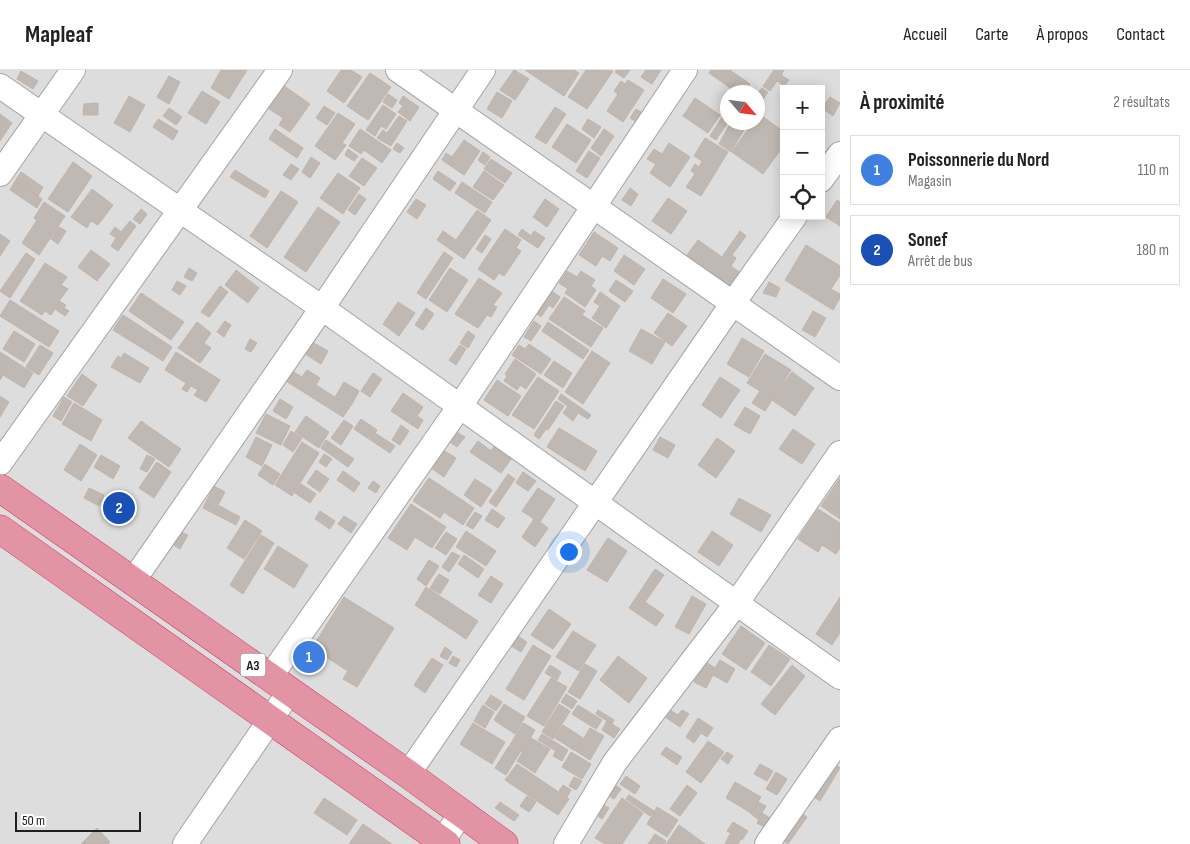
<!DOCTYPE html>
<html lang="fr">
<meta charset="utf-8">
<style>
body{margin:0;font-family:"Sofia Sans Condensed",sans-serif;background:#f6f6f6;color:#222}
.controls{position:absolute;right:15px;top:15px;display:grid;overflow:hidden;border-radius:0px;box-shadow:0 2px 12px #0003}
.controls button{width:45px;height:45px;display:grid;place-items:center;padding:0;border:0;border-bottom:1px solid #e0e0e0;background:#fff;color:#222;font:25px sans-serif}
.compass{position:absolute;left:720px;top:15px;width:45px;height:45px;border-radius:50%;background:#fff;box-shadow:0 2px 12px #0003;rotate:118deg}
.scale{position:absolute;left:15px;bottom:12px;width:126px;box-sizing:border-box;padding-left:5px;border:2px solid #202020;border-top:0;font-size:14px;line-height:18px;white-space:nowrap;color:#202020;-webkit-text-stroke:4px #fff;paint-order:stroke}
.you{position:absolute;left:568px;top:481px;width:18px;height:18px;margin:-12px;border:4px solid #fff;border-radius:50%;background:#1a73e8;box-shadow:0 0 0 8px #1a73e833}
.badge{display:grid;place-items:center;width:32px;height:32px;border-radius:50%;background:#2563eb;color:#fff;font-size:16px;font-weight:700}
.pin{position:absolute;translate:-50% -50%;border:2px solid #fff;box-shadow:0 1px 5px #0006}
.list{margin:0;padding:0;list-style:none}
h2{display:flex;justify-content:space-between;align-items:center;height:65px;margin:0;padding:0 20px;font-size:21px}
h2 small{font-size:16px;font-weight:400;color:#767676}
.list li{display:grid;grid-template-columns:32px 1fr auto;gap:15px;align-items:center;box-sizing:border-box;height:70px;margin:0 10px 10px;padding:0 10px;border:1px solid #e0e0e0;border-radius:0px}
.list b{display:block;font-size:19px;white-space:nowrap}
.list p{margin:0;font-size:16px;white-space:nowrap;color:#767676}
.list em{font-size:16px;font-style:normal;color:#767676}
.icon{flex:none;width:28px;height:28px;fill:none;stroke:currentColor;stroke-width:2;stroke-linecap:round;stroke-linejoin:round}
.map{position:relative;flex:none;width:840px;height:774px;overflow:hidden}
header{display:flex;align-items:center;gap:30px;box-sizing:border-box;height:70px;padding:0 25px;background:#fff;border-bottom:1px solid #e0e0e0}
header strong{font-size:24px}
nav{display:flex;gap:28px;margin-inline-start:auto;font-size:18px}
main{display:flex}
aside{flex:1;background:#fff}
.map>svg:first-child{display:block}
.residential{fill:#dedddd;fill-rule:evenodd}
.building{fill:#c0b9b3;stroke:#c1b3aa}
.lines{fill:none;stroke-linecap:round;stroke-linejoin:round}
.minor-casing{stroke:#a4a4a4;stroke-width:26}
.highway-casing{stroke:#d1316b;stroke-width:29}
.minor{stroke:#fff;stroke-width:24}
.highway{stroke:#e294a4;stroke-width:28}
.labels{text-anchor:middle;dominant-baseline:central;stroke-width:4;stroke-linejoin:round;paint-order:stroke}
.shield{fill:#fff;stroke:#636363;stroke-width:1}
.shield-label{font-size:14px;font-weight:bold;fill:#202020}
</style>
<header>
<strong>Mapleaf</strong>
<nav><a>Accueil</a><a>Carte</a><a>À propos</a><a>Contact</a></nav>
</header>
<main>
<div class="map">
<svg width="840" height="774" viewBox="0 0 840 774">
<rect width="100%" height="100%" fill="#f0ede7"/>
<!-- residential -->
<path class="residential" d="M0,0h840v774h-840zM784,19h37v127h-37zM728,22h30v30h-30z"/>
<!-- building -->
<path class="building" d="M221,0h26l-18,29 -18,-11z
M341,0h10l11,7 -18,26 -17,-12z
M514,0l15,9 -14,21 -15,-10z
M525,0h49l5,3 -15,23z
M586,0l27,1 -26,38 -19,-12z
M617,0h13l-6,8 -9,-6z
M646,0h15l-9,14 -11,-7z
M711,0h19l20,14 -6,8h-8l-27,-19z
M774,0h10l-3,5 8,5 -5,6 -7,-5 -7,10 -7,-5z
M21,1l17,10 -5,8 -16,-10z
M370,3l21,14 -23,33 -21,-14z
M169,6l11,6 -11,22 -12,-7z
M628,10l16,10 -21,32 -16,-11 11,-17 -4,-3 7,-10 4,3z
M277,11l33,23 -20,28 -11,-7 4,-7 -21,-14z
M762,18l6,4 -10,15v-14z
M202,21l18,11 -14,22 -18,-11z
M497,22l15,9 -10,17 -15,-9z
M388,24l9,6 -5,8 -9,-6z
M129,26l16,9 -15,27 -16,-9z
M403,26l16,11 -9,14 -12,-9 5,-6 -4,-3z
M830,27l10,6 -7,13 -11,-8z
M695,28l25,17 -12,18 -25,-17z
M98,33v12h-15l1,-11z
M383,35l13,9 -10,15 -5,-3 -6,10 -9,-6z
M324,36l11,7 -8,12 -11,-7z
M555,37l11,7 -20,30 -11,-7z
M169,38l13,9 -6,8 -13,-9z
M636,39l5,3 -6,9 -5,-3z
M338,43l17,11 -13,19 4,2 -11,15 -20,-14z
M0,44l12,9 -12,18z
M724,44l4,2v6l-12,18 -6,-4z
M759,44l25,18v13l-21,29 -31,-22 21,-30h5z
M399,46l8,5 -16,25 -14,-8 6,-8 4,3z
M158,49l20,12 -5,9 -20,-13z
M588,49l13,8 -7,11 -12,-9z
M731,52l16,3 -16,27 -12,-8z
M567,54l24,16 -15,23 -24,-16z
M275,59l28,19 -6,10 -28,-19z
M360,59l31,21 -9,13 -18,-13 -3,4 -12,-8z
M604,59l10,7 -13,20 -10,-8z
M705,68l23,14 -27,44 -15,-9 9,-13 -4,-3 4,-7 4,3 3,-6 -8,-5z
M464,70l16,11 -16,24 -22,-15 4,-7 6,4z
M397,73l7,5 -4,5 -7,-4z
M669,73l21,14 -20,30 -20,-14 6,-9 -9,-5 7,-10 8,5z
M348,79l10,7 -4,5 -9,-6z
M589,81l11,7 -13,20 -11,-7z
M483,82l7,5 -5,8 -7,-5z
M311,87l9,6 -10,15 -8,-6z
M362,88l15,10 -13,18 -15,-10z
M491,89l21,14 -7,10 -21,-14z
M73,92l19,14 -24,36 -20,-13z
M291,94l8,5 -8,11 -8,-5z
M235,100l34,21 -4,7 -35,-21z
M438,101l18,12 -6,8 -17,-12z
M484,101l20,14 -11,15 -20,-13z
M21,102l22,15 -5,9 -23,-15z
M338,103l22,15 -17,26 -23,-16z
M15,111l27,18 -5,9 -27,-18z
M462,112l30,20 -7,11 -30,-20z
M630,118l8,6 -7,12 -9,-6z
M92,119l21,16 -15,20 -7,-4 -4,7 -16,-11z
M281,121l17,11 -31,46 -17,-12z
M359,124l7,5 -11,16 -7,-5z
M668,128l19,13 -16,23 -19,-13z
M416,129l10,6 -9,14 -10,-7z
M545,129l14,10 -12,18 -14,-10z
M837,130l3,2v24l-14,-9z
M44,132l21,14 -26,39 -17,-12 15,-23 -3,-2z
M318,137l22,15 -34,50 -22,-15z
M141,139l6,5 -7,10 -7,-5z
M477,140l14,10 -27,39 -27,-19 6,-9 13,9z
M130,151l6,5 -18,25 -7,-5 5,-8 -6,-4 5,-7 6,5z
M59,157l7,4 -8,13 -7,-5z
M505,159l16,11 -5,8 5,3 -17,25 -5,-3 -5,7 -16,-11z
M522,159l9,7 3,-5 11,7 -7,10 -20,-13z
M740,161l6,5 -14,19 4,3 -5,8 12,9 -10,13 -46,-33 11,-15 24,17z
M594,162l24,16 -8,13 -8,-5 -6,10 -17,-11z
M0,164l10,7 -10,15z
M485,165l6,4 -9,14 -6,-4z
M806,175l34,21v9l-9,14 9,5v4l-7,12 -48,-30z
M91,180l19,14 -13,17 -19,-14z
M444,182l9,6 -27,41 -9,-6z
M26,183l9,6 -25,39 -10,-7z
M624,185l21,14 -11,16 -20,-14z
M45,193l22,14 -6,8 7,4 -9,12 7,4 -2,3 5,3 -4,5 -10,-7 -4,6 -6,-4 -3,4 -22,-14z
M189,198l8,5 -5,8 -8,-4z
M450,198l18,12 -21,32 -18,-12z
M236,200l23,18 -11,15 -23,-18z
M567,201l10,6 4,-6 14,9 -4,6 5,4 -11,17 -20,-14 3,-4 -9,-6z
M479,208l23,15 -9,12 4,2 -6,10 -4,-2 -9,13 -23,-14z
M663,209l23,15 -13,19 -22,-15z
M616,210l17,11 -8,11 -16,-11z
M177,211l9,5 -6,9 -8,-5z
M769,212l11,6 -4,9 -13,-4z
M220,216l8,6 -19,25 -8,-5z
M552,221l8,6 -7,11 -4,-3 -8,12 -4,-3z
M600,222l20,14 -14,22 -14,-10 8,-12 -6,-4z
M141,223l43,29 -13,18 -42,-29z
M564,227l21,14 -3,4 21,13 -12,19 -42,-28z
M10,230l49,31 -10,16 -49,-31z
M398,232l17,11 -16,23 -16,-12z
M426,238l8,6 -11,16 -8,-5z
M813,241l13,7 -11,19 -13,-7z
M668,243l19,13 -15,20 -18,-13z
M123,245l49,32 -9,14 -50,-31z
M225,251l6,4 -7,12 -7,-5z
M534,251l7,5 -10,15 -7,-4z
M197,252l14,11 -7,10 7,5 -11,15 -22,-15z
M548,252l41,28 -6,9 -41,-28z
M641,259l24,13 -13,22 -23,-13z
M14,261l21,13 -11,18 -21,-13z
M468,261l7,5 -7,12 -8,-5z
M742,268l22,13 -15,26 -22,-13z
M250,269l7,4 -6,9 -6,-3z
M312,272l16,9 -7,13 -16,-10z
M529,274l22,15 -10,15 -29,-19 7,-10 6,4z
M40,275l13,8 -14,22 -13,-8z
M460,275l6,4 -10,16 -7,-5z
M592,281l18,12 -27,41 -18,-12z
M0,282l33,21 -9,15 -21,-13 -3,5z
M176,282l44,28 -14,22 -12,-7 4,-5 -7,-4 -4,6 -5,-3 4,-6 -21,-13z
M124,283l25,15 -9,15 -29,-16 7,-11 3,2z
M765,284l26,16 -26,41 -13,-8 8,-12 -13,-8z
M515,289l21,15 -10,15 -6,-4 -3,5 -13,-9 3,-5 -2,-2z
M554,291l18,12 -9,15 -19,-13z
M307,300l13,8 -4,7 34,22 -7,10 -57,-36 6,-10 10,6z
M792,302l22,16 -19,28 -23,-16z
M373,303l9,6 -12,18 -9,-6z
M82,304l15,11 -14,21 -16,-10z
M538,307l21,14 -25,38 -22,-14z
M720,307l20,13 -19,28 -19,-13z
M497,310l24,16 -13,20 -24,-16z
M344,312l15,9 -8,15 -16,-9z
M403,323l20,14 -6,9 6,4 -5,9 -27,-18z
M561,324l30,21 -3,4 -10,-6 -5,8 -10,-8 5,-7 -10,-7z
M0,326l9,6 -9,15z
M64,327l8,5 -11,19 -8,-5z
M280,329l13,8 -7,12 -13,-8z
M556,331l8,5 -16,24 -2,-1 -7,10 -5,-4z
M74,333l28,17 -11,21 -29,-17z
M745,337l15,9 -10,18 -16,-9z
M266,344l24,12 -9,19 -25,-12z
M306,346l23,16 -10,16 -24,-16z
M361,349l16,11 -2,3 20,13 -5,7 -36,-24z
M344,350l9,6 -12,19 -10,-7z
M141,351l40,28 -12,18 -41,-29z
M401,355l8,6 -9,14 -8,-5z
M559,358l38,23 -12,20 -38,-24z
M793,359l22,15 -13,20 -23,-15z
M291,361l11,7 -9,14 -10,-7z
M457,362l8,5 -8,10 -7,-5z
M256,367l16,8 -10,21 -16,-9z
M660,367l15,8 -7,13 -15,-8z
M717,368l18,13 -19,27 -18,-13z
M326,370l28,19 -6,8 -27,-19z
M478,371l13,10 5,-8 18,12 -13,18 -31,-21z
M302,372l17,11 -27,43 -17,-11z
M80,374l17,11 -16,26 -17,-11z
M443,380l13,8 -12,19 -13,-9z
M324,384l8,5 -6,8 -7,-5z
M101,385l19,11 -7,13 -19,-12z
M147,385l8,4 -8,13 -7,-3z
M157,392l14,10 -17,26 -15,-10z
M265,394l15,10 -7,11 -15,-10z
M316,400l13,9 -9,13 -13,-9z
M343,401l17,12 -6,9 -17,-12z
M523,402l13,9 -8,10 -12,-8z
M508,404l7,5 -19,28 -7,-5z
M429,408l45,30 -11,17 -19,-13 -4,6 -27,-17z
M840,408v41l-19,-13z
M475,409l17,11 -11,17 -17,-12z
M373,411l7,5 -4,7 -8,-5z
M301,414l15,10 -6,9 -15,-10z
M214,416l11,6 -7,13 22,12 -4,8 -33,-17z
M89,418l15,7 -5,11 -15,-8z
M538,418l17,11 -15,23 8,6 -13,19 -13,-10 12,-18 -12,-8z
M739,428l32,17 -10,17 -31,-18z
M411,434l35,23 -14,21 -17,-11 -8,13 -19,-12z
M492,439l13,9 -7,10 -13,-8z
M818,439l22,14v25l-4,6 -14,-9 -4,7 -20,-13z
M320,441l15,10 -5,8 -15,-10z
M475,442l7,4 -9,13 -7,-4z
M344,446l13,8 -6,9 -13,-9z
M245,450l17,11 -18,28 -17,-11z
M179,461l9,4 -8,14 -8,-5z
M466,461l30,20 -10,15 -30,-19z
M712,461l21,14 -14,21 -21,-14z
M446,462l11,7 -11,16 -11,-7z
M261,465l13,8 -31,51 -13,-9z
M608,468l19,13 -20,31 -20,-12z
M278,476l30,19 -14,23 -30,-19z
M452,482l8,4 -11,16 -7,-5z
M464,485l20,14 -6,9 -20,-14z
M429,490l10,6 -13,20 -9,-7z
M655,499l9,6 -19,27 19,13 -8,11 -27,-18z
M439,504l10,6 -9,14 -10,-6z
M491,506l12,8 -12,19 -13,-8z
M426,517l52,34 -12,18 -51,-34z
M692,526l14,8 -17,30 -14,-7z
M344,527l50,31 -37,59 -14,-8 5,-8 -36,-23z
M840,527v36l-8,12 -16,-11z
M549,539l22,15 -18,25 -22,-14z
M741,556l24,17 -19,27 -24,-16z
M573,561l23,14 -17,26 -23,-14z
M516,565l11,7 -6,10 -11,-7z
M533,575l18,11 -27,44 -18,-11z
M769,575l21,14 -19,27 -20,-14z
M445,577l7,5 -5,8 -7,-4z
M453,586l7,4 -4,7 -7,-4z
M618,586l29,22 -18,25 -29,-23z
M432,588l11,7 -18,28 -11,-8z
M720,590l15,9 -8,14 -14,-8 -7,13 -12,-6 12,-20 9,6z
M585,594l12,7 -17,28 -12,-7z
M550,595l11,7 -4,8 -12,-7z
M792,595l13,11 -30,39 -14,-11z
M551,608l16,9 -23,39 -17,-10z
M566,624l11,7 -5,8 -11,-7z
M491,625l11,7 -6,9 -11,-7z
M504,634l21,13 -10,17 -21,-14z
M559,634l11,7 -17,28 -11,-7z
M483,635l11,7 -9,16 -11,-7z
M578,635l24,15 -6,9 -24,-15z
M598,640l16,10 -2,4 -16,-10z
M670,640l8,5 4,-5 7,4 -9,13 -15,-10z
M698,648l15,10 -6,9 -6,-4 -7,10 -8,-6z
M607,651l13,8 -6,9 -12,-8z
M473,653l32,19 -13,22 -32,-20z
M523,653l12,7 -13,22 -12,-7z
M563,655l20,13 -8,13 -20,-13z
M590,658l14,8 -14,24 -14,-9z
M542,664l26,16 -6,11 -9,-5 3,-5 -18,-11z
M531,668l19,11 -15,24 -18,-12z
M708,671l16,11 -23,31 -15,-11z
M509,676l11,6 -14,23 -11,-7z
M666,677l16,10 -5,8 -16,-11z
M571,682l20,12 -9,15 -20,-12z
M727,682l6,4 -5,8 -7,-5z
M833,692l7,6 -20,33 -8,-5z
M517,694l52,35 -11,16 -53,-35z
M760,694l13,7 -6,10 -13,-7z
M776,702l11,7 -10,16 -11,-6z
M626,706l14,10 -5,8 -15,-10z
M574,707l8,4 -6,9 -7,-4z
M735,712l26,15 -10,16 -25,-15z
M563,715l8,5 -4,7 -8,-6z
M615,715l6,4 -7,10 -6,-4z
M687,715l10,8 -17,23 -10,-7z
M629,725l25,16 -4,5 -24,-17z
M527,726l9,6 -7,10 -9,-6z
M324,728l33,22 -10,15 -33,-22z
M622,728l21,15 -21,31h-17l-10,-6z
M500,732l19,13 -5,6 -19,-13z
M758,732l8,4 -8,13 -7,-5z
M602,734l7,4 -7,11 -7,-5z
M657,737l21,13 -11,17 -20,-13z
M762,743l8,5 -6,9 -7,-4z
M801,743l6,4 -19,27 -6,-4z
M733,752l15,9 -6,9 -15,-9z
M363,754l29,20h-43z
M679,755l26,19h-39z
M97,758l13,14 -2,2h-27z
M655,764l11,7 -2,3h-16z
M730,764l10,6 -2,4h-13z"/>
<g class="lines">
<defs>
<path id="minor" d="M398,0l442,308
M0,16l322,222 518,369
M0,104l73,-104
M821,110l19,-26
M0,393l280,-393
M133,511l189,-273 161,-238
M270,607l190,-271 225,-336
M408,704l325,-471 62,-87
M185,774l105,-153
M440,774l22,-31
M566,774l49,-82 121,-158 104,-151
M767,774l73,-105"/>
<path id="highway" d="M0,418l408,286 96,70
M0,459l446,315"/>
</defs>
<!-- minor casing -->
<use href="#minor" class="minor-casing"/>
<!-- highway casing -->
<use href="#highway" class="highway-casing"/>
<!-- minor -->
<use href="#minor" class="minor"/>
<!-- highway -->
<use href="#highway" class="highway"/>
</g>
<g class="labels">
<!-- shield labels -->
<rect class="shield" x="240.5" y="583.5" width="25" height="23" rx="4"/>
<g class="shield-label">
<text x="253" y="595">A3</text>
</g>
</g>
</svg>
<div class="controls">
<button>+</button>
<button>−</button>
<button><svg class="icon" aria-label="locate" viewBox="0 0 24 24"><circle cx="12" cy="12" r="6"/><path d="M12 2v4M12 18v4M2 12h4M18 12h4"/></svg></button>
</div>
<svg class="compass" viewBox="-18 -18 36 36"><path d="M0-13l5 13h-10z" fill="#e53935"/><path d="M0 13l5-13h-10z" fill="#767676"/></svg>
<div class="scale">50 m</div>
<div class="you"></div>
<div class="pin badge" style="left:309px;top:587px;background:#3f7fe0">1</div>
<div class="pin badge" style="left:119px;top:438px;background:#1a4fb4">2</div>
</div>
<aside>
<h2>À proximité<small>2 résultats</small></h2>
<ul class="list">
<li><span class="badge" style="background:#3f7fe0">1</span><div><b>Poissonnerie du Nord</b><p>Magasin</p></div><em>110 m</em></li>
<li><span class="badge" style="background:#1a4fb4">2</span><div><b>Sonef</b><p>Arrêt de bus</p></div><em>180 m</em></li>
</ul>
</aside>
</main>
